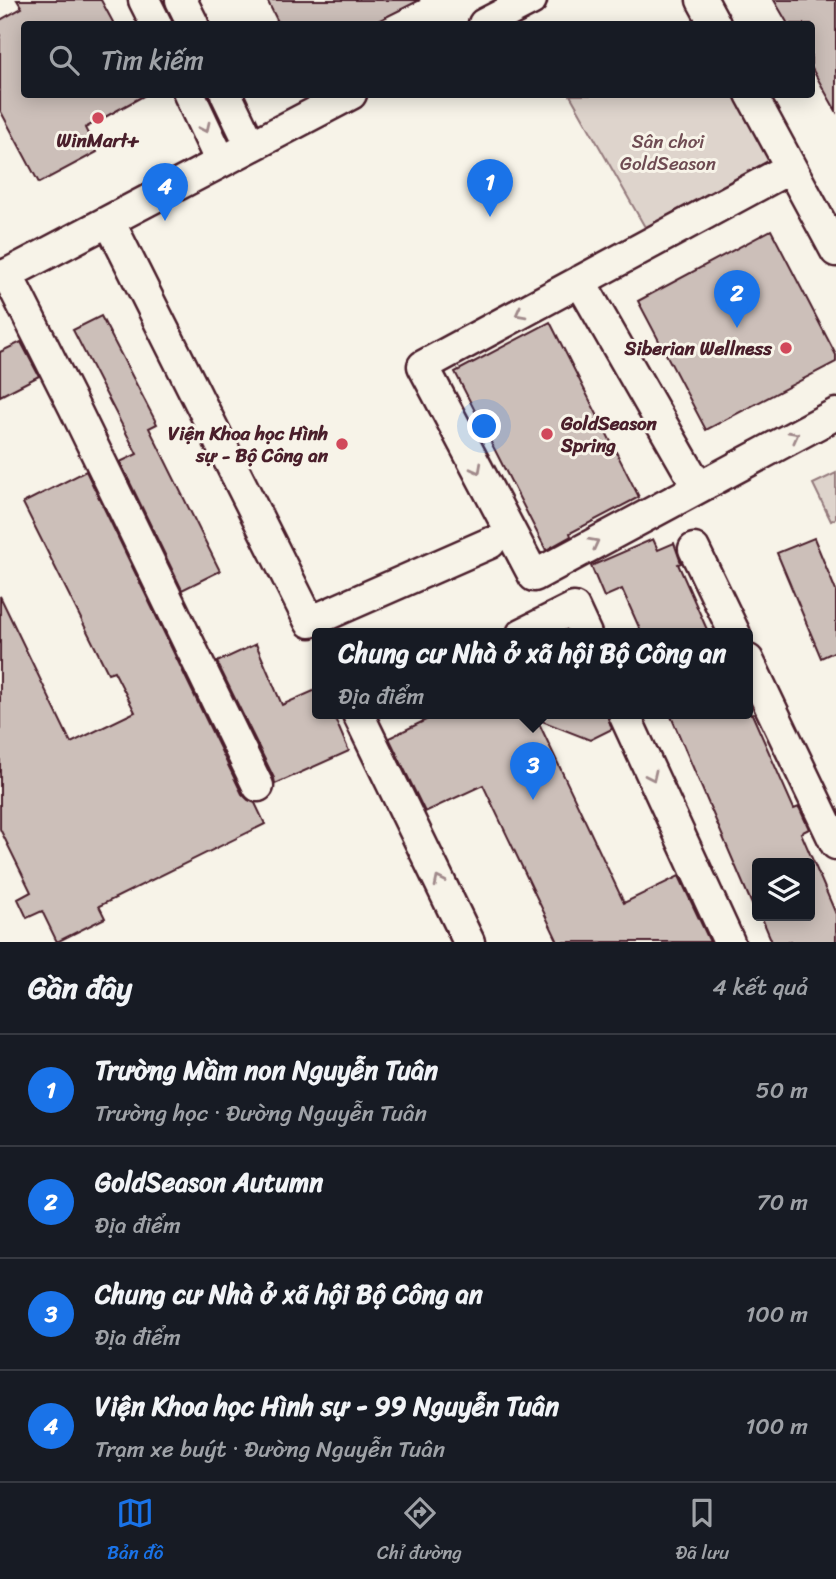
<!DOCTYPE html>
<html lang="vi">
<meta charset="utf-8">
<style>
body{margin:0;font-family:Sriracha,sans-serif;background:#242831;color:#f1f3f6}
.controls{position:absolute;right:21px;bottom:21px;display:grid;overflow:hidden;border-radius:7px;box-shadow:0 4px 18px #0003}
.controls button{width:63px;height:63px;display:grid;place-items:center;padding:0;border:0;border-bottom:2px solid #363941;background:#171b24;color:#f1f3f6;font:35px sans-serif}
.you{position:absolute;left:485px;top:427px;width:24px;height:24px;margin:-18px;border:5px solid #fff;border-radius:50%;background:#1a73e8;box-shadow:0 0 0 10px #1a73e833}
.badge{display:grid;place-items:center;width:46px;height:46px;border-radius:50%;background:#1a73e8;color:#fff;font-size:23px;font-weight:700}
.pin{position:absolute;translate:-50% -58px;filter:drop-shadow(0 2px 4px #0008)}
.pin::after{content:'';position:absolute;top:37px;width:24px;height:21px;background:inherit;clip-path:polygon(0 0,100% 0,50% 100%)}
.popup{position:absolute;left:312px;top:628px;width:441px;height:91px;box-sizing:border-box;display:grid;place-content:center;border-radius:7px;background:#171b24;filter:drop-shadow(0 2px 5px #0005);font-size:23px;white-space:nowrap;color:#9ea1a6}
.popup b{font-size:26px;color:#f1f3f6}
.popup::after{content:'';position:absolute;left:50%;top:100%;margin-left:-14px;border:14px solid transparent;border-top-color:#171b24}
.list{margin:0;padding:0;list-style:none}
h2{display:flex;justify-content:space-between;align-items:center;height:91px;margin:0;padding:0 28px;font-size:30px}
h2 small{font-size:23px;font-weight:400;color:#9ea1a6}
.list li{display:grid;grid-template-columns:46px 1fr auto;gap:21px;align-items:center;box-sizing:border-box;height:112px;padding:0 28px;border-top:2px solid #363941}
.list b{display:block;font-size:26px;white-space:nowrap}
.list p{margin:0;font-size:23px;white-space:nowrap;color:#9ea1a6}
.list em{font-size:23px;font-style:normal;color:#9ea1a6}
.icon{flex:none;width:38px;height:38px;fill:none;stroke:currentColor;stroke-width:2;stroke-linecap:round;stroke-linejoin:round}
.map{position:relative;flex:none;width:836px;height:942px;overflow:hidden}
.search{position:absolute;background:#171b24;box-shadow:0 4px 18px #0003;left:21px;right:21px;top:21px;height:77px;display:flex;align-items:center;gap:18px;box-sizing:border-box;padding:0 24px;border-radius:7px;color:#9ea1a6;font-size:26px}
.sheet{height:539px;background:#171b24}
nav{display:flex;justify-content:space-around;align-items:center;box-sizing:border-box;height:98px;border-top:2px solid #363941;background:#171b24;font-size:19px;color:#9ea1a6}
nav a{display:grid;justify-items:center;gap:4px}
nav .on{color:#1a73e8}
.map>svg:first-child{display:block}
.green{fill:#ded4cc;stroke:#947a7c;stroke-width:2}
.building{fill:#ccbfb9;stroke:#4a1f2b;stroke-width:2}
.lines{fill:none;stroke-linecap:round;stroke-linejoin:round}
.minor-casing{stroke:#4a1f2b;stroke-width:35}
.minor{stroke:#f7f3e8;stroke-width:30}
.oneway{stroke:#a0898a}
.poi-dot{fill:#d1495b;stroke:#f7f3e8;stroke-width:2.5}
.labels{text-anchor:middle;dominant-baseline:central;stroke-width:6;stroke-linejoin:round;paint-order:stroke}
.poi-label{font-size:19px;font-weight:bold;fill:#4a1f2b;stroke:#f7f3e8;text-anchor:end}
.park-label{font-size:19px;fill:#6f4c53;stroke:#f7f3e8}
</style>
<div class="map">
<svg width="836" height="942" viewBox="0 0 836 942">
<rect width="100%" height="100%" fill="#f7f3e8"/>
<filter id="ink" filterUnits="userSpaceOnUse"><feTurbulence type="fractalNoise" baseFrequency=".0143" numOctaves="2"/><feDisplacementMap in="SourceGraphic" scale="14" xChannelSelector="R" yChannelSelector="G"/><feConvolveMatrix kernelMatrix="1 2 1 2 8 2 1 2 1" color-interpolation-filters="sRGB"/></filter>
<g filter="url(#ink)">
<!-- green -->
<path class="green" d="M570,95h164l37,69 -125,65z
M836,473v45l-5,3 -18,-37z"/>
<!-- building -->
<path class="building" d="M17,0h84l13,24h-90v70h123l-62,34 12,24 -58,31 -39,-73v-90l22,-12z
M267,0h153l-48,24h-93z
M774,0h62v111l-25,-44v-43h-23z
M771,230l65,125v7l-130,68 -68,-129z
M101,316l56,108 -8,4 71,143 -38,19 -62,-128 17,-8 -64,-124z
M550,322l89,175 -69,36 1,3 -25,14 -91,-178z
M21,342l18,34 -39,20v-44z
M86,471l156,323 6,6 7,3 10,21 -166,82 6,12 -48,24 -15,-31 -15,7 -9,-19 13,-7 -31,-63v-233l71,147 64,-31 -21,-41 -6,2 -85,-170z
M814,538l22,53v60l-15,7 -44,-105z
M653,539l5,11 16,-7 7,20 -3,1 31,70h-67l-20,-45 -18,8 -13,-31z
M256,644l26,61 36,-16v25h15l16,37 -74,33 -1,-6 -57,-116z
M438,714h169l5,15 -22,11 -53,-21 87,184 55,-27 31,66h-152l-75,-157 -58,27 -36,-74z
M670,714h82l42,95 5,-2 10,22 -8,4 35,81v28h-64l-11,-26h49v-53h-53v53z"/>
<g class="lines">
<defs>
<path id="minor" d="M144,0l12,24
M181,0l12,24
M702,0l13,24
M484,24l47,-24
M189,94l32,68
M226,94l25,52
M751,94l85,157
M790,168l-367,198 111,210 302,-162
M109,221l201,401 180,-79
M7,274l67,133 184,379
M0,278l351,-184
M580,281l118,206
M694,549l41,85
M522,634l52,-26 12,26
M748,660l88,184
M358,714l111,228
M624,714l105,228"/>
</defs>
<!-- minor casing -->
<use href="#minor" class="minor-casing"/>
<!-- minor -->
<use href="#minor" class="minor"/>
</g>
<!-- one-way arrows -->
<defs><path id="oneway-chevron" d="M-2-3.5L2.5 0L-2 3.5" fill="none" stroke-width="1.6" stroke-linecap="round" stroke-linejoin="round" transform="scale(1.75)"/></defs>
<g class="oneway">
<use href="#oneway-chevron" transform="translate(205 128) rotate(65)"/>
<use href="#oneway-chevron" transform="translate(520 313) rotate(152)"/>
<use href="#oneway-chevron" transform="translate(794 436) rotate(-28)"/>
<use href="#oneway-chevron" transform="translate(477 469) rotate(62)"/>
<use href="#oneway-chevron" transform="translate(594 543) rotate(-28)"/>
<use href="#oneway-chevron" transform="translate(652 776) rotate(65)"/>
<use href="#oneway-chevron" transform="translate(439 881) rotate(-116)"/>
</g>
</g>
<!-- markers -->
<g class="poi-dot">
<circle cx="98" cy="118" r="7"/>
<circle cx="786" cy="348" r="7"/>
<circle cx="547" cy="434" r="7"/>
<circle cx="342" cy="444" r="7"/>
</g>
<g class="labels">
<!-- poi labels -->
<g class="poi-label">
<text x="98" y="140" text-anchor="middle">WinMart+</text>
<text x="772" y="348">Siberian Wellness</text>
<text x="561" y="423" text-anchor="start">GoldSeason<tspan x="561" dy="22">Spring</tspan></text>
<text x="328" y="433">Viện Khoa học Hình<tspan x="328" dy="22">sự - Bộ Công an</tspan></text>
</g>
<!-- park labels -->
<g class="park-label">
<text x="668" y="141">Sân chơi<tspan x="668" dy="22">GoldSeason</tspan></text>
</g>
</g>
</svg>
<div class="controls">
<button><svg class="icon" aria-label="layers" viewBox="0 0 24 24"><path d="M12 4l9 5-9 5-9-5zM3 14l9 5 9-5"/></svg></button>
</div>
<div class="you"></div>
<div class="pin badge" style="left:490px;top:217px">1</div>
<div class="pin badge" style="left:737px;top:328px">2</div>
<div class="pin badge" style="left:533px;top:800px">3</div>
<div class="popup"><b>Chung cư Nhà ở xã hội Bộ Công an</b>Địa điểm</div>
<div class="pin badge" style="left:165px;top:221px">4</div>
<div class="search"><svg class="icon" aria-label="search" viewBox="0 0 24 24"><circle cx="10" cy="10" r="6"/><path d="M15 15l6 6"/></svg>Tìm kiếm</div>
</div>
<section class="sheet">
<h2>Gần đây<small>4 kết quả</small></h2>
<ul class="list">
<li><span class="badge">1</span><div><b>Trường Mầm non Nguyễn Tuân</b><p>Trường học · Đường Nguyễn Tuân</p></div><em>50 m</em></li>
<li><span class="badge">2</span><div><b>GoldSeason Autumn</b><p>Địa điểm</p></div><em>70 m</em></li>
<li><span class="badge">3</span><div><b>Chung cư Nhà ở xã hội Bộ Công an</b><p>Địa điểm</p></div><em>100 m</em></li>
<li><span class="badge">4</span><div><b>Viện Khoa học Hình sự - 99 Nguyễn Tuân</b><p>Trạm xe buýt · Đường Nguyễn Tuân</p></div><em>100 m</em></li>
</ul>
</section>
<nav>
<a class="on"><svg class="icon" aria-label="map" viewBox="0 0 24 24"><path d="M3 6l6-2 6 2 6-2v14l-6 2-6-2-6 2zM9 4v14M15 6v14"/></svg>Bản đồ</a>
<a><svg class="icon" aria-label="directions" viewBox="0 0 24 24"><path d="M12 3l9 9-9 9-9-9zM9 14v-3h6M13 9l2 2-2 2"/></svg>Chỉ đường</a>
<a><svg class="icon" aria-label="saved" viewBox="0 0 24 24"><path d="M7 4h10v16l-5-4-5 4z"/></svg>Đã lưu</a>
</nav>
